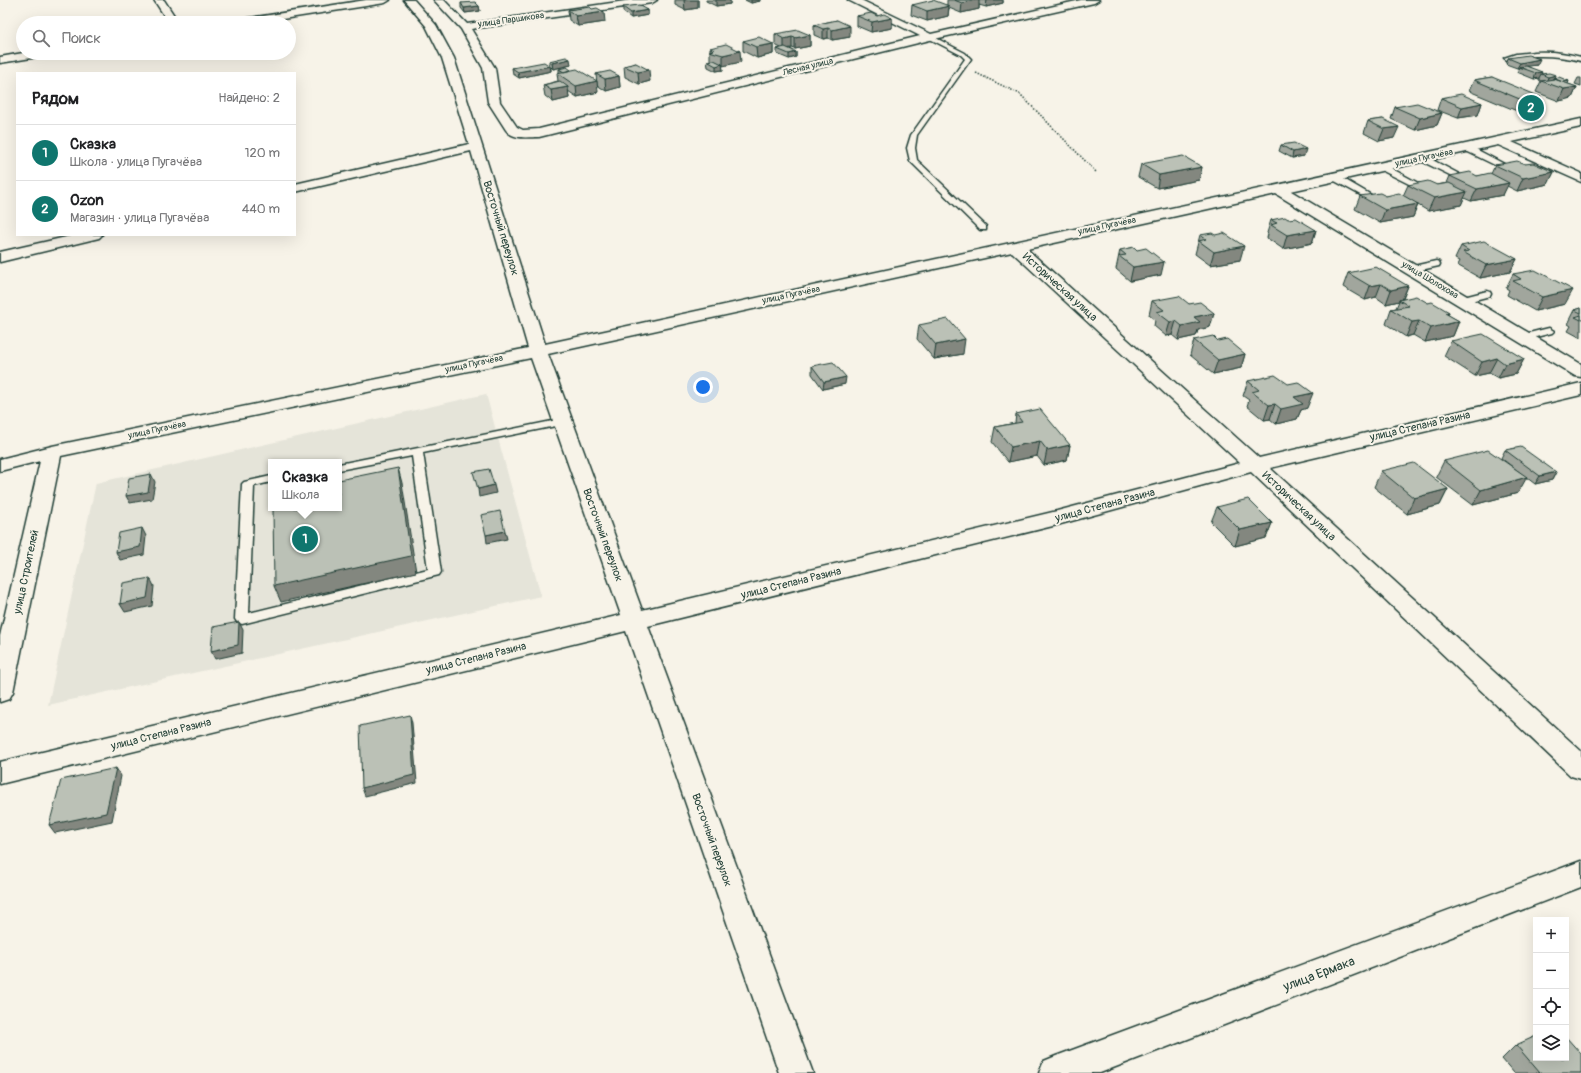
<!DOCTYPE html>
<html lang="ru">
<meta charset="utf-8">
<style>
body{margin:0;font-family:Pangolin,sans-serif;background:#f2f2f2;color:#202124}
.controls{position:absolute;right:12px;bottom:12px;display:grid;overflow:hidden;border-radius:0px;box-shadow:0 4px 16px #0002}
.controls button{width:36px;height:36px;display:grid;place-items:center;padding:0;border:0;border-bottom:1px solid #e0e0e0;background:#fff;color:#202124;font:20px sans-serif}
.you{position:absolute;left:703px;top:387px;width:14px;height:14px;margin:-10px;border:3px solid #fff;border-radius:50%;background:#1a73e8;box-shadow:0 0 0 6px #1a73e833}
.badge{display:grid;place-items:center;width:26px;height:26px;border-radius:50%;background:#0f766e;color:#fff;font-size:13px;font-weight:700}
.pin{position:absolute;translate:-50% -50%;border:2px solid #fff;box-shadow:0 1px 4px #0006}
.popup{position:absolute;left:268px;top:459px;width:74px;height:52px;box-sizing:border-box;display:grid;place-content:center;border-radius:0px;background:#fff;filter:drop-shadow(0 1px 3px #0005);font-size:13px;white-space:nowrap;color:#757577}
.popup b{font-size:15px;color:#202124}
.popup::after{content:'';position:absolute;left:50%;top:100%;margin-left:-8px;border:8px solid transparent;border-top-color:#fff}
.list{margin:0;padding:0;list-style:none}
h2{display:flex;justify-content:space-between;align-items:center;height:52px;margin:0;padding:0 16px;font-size:17px}
h2 small{font-size:13px;font-weight:400;color:#757577}
.list li{display:grid;grid-template-columns:26px 1fr auto;gap:12px;align-items:center;box-sizing:border-box;height:56px;padding:0 16px;border-top:1px solid #e0e0e0}
.list b{display:block;font-size:15px;white-space:nowrap}
.list p{margin:0;font-size:13px;white-space:nowrap;color:#757577}
.list em{font-size:13px;font-style:normal;color:#757577}
.icon{flex:none;width:22px;height:22px;fill:none;stroke:currentColor;stroke-width:2;stroke-linecap:round;stroke-linejoin:round}
.map{position:relative;flex:none;width:1581px;height:1073px;overflow:hidden}
.search{position:absolute;background:#fff;box-shadow:0 4px 16px #0002;left:16px;top:16px;width:280px;height:44px;display:flex;align-items:center;gap:10px;box-sizing:border-box;padding:0 14px;border-radius:22px;color:#757577;font-size:15px}
.panel{position:absolute;background:#fff;box-shadow:0 4px 16px #0002;left:16px;top:72px;width:280px;height:164px;border-radius:0px}
.map>svg:first-child{display:block}
.built{fill:#e5e4d9;fill-rule:evenodd}
.lines{fill:none;stroke-linecap:round;stroke-linejoin:round}
.lane-casing{stroke:#1f3d34;stroke-width:3}
.street-casing{stroke:#1f3d34;stroke-width:3}
.path{stroke:#1f3d34;stroke-width:1.5;stroke-dasharray:1.5 1.5;stroke-linecap:butt}
.lane{fill:#f7f3e8;fill-rule:evenodd}
.street{fill:#f7f3e8;fill-rule:evenodd}
.wall{fill:#a1a69d;stroke:#1f3d34}
.shaded-wall{fill:#83877f;stroke:#1f3d34}
.building{fill:#bbc1b6;stroke:#1f3d34}
.labels{text-anchor:middle;dominant-baseline:central;stroke-width:4;stroke-linejoin:round;paint-order:stroke}
.far-street-label{font-size:9px;fill:#1f3d34;stroke:#f7f3e8}
.street-label{font-size:11px;fill:#1f3d34;stroke:#f7f3e8}
.near-street-label{font-size:13px;fill:#1f3d34;stroke:#f7f3e8}
</style>
<div class="map">
<svg width="1581" height="1073" viewBox="0 0 1581 1073">
<rect width="100%" height="100%" fill="#f7f3e8"/>
<filter id="ink" filterUnits="userSpaceOnUse"><feTurbulence type="fractalNoise" baseFrequency=".025" numOctaves="2"/><feDisplacementMap in="SourceGraphic" scale="8" xChannelSelector="R" yChannelSelector="G"/><feConvolveMatrix kernelMatrix="1 2 1 2 8 2 1 2 1" color-interpolation-filters="sRGB"/></filter>
<g filter="url(#ink)">
<!-- built -->
<path class="built" d="M486,394l55,202 -493,109 48,-222zM271,462h68v46h-68z"/>
<g class="lines">
<defs>
<path id="lane" d="M930,35l35,18 6,6 -54,76 -2,13 2,12 69,66v4h-6l-70,-69 -3,-13 4,-13 54,-76 -4,-4 -33,-17v-2z
M1535,52c16,-1 31,1 46,5v4c-25,-6 -49,-7 -74,-1l-3,-2 12,-4z
M1464,146h6l38,20 -1,2h-6l-37,-18z
M1419,156h6l36,19 -1,2h-6l-35,-17z
M1379,165h6l35,19 -1,2h-6l-34,-17z
M1331,175h6l36,21 -1,2h-6l-35,-19z
M1436,261l3,1 1,2 -1,2 -27,6 -4,-3 1,-2z
M1487,291l3,1 1,2 -1,2 -27,7 -5,-3 2,-2z
M1549,328l5,3 -2,2 -28,7 -5,-3 2,-2z
M562,419l4,1 1,2 -1,2 -143,29 18,119 -2,3 -197,49 -5,-2 -2,-3 7,-135 2,-2 27,-6v6l-17,4 -5,127 179,-44 -16,-113 -73,14v-6z"/>
<path id="street" d="M154,0h10l15,23h-10z
M366,0h24l-5,3 -128,20h-25l5,-3z
M404,0h10l22,25 18,33 91,286 1036,-225v8l-69,15 69,31v9l-83,-37 -207,46 290,173v13l-6,-1 -299,-182 -249,55 232,209 322,-75v12l-311,73 311,283v28l-10,-3 -320,-304 -194,53 -409,101 165,447h-34l-153,-442 -626,153v-22l621,-147 -90,-257 -470,98 -48,236 -4,7 -9,3v-66l40,-175 -40,10v-12l52,-13 476,-98 -57,-197 -176,41v-8l174,-40 -27,-86 -16,-32zM1012,252l228,211 -183,48 -415,99 -94,-256z
M434,0h10l23,24 165,-24h25l-5,3 -181,26 24,39 5,34 17,25 6,3 16,-1 381,-93 -72,-36h13l70,34 150,-34h18l-5,3 -164,37 -391,97c-11,0 -26,3 -33,-7l-18,-28 -5,-34 -22,-39z
M23,53h26l-5,3 -44,7v-6z
M75,235h27l-3,3 -99,24v-10z
M1581,861v26l-481,186h-61l5,-12 12,-5z"/>
</defs>
<!-- lane casing -->
<use href="#lane" class="lane-casing"/>
<!-- street casing -->
<use href="#street" class="street-casing"/>
<!-- path -->
<path class="path" d="M976,73l44,21 77,79"/>
<!-- lane -->
<use href="#lane" class="lane"/>
<!-- street -->
<use href="#street" class="street"/>
</g>
<!-- wall -->
<path class="wall" d="M675,0h23v8l-13,2 -10,-5z
M706,0h24v4l-14,2 -10,-5z
M745,0h15v1l-9,2z
M947,0h56v3l-17,4 -7,-2v4l-18,4 -12,-5 -1,8 -21,5 -16,-6 1,-10h35z
M461,3l18,3 1,5 -15,2 -4,-5z
M623,7l25,3v5l-17,3 -8,-6z
M592,9l13,13 -27,4 -9,-6 -1,-10z
M857,16h20l15,2v10l-21,4 -14,-6z
M837,20l13,17 -18,3 -4,-2 -5,1 -9,-4v-10z
M775,34l35,1v11l-15,3 -3,-1h-4l8,4v5l-7,2 -12,-5v-5l4,-1 -6,-3z
M743,41l30,3v10l-16,4 -14,-7z
M710,48l31,14 -19,3 1,5 -7,1 -8,-4 -1,-6h3z
M1508,58l29,7 -10,1 15,8 27,7 -1,3 9,3 -5,11 -13,3 -23,-9 5,-11 -2,-1v-2l-5,1 -17,-7 2,-4h-2l-11,-4z
M549,61l22,4 -18,4 -2,-2v4l-32,7 -6,-4 -1,-6 37,-3z
M636,63l14,18 -11,3 -14,-7 -1,-11z
M559,69l39,23 -21,5 -9,-6 1,7 -16,4 -8,-6 -2,-11 15,-4 -1,-8h2z
M596,74l23,2 1,11 -14,4 -9,-6z
M1492,77l44,31 -19,3 -48,-20 5,-11z
M1578,78h3v8l-6,-2z
M1441,98l41,5 -4,12 -20,3 -21,-8z
M1395,107l47,6 -5,12 -22,5 -24,-11z
M1383,119l11,19 -15,3 -15,-8 4,-12z
M1281,145l23,11 -12,2 -13,-7z
M1141,164l61,3 -3,13 -42,8 -19,-11z
M1525,164l29,8 -6,12 -31,7 -10,-5 -4,9 -32,6 -7,-3 -3,7 -33,6 -10,-6 -5,12 -33,6 -25,-14 5,-13h43l5,-11h29l10,-2 3,-7h27l14,-2 4,-9z
M1288,219l28,11 -4,13 -29,6 -16,-11 1,-4 -1,-1 4,-13z
M1200,235l40,25 -30,5 -15,-11z
M1461,246l56,13 -7,13 -30,6 -23,-13 2,-4 -4,-2z
M1120,250l41,25 -31,6 -14,-12z
M1348,273l60,13 -5,13 25,4 21,9 -1,3 11,6 -6,15 -28,6 -12,-7 -7,2 -20,-13 5,-15 5,-1 3,-7 -13,3 -10,-7 -11,3 -22,-13z
M1513,274l52,30 -30,7 -28,-16 2,-5 -3,-2z
M1152,301l37,3 25,9 -4,14 -12,3 -2,6 -18,4 -6,-5 -6,1 -12,-10 1,-6 -6,-5z
M1581,308v30l-13,-7 3,-5 -3,-2 7,-14z
M919,325l44,29 -29,5 -17,-20z
M1194,340l51,14 -4,14 -28,6 -23,-19z
M1451,341l73,18 -8,15 -18,4 -9,-5 -14,3 -31,-20z
M812,366l33,18 -22,5 -11,-15z
M1248,381l59,27 -6,2 -4,9 -21,5 -6,-5 -6,1 -17,-14 2,-6 -6,-4z
M1016,414l54,31 -3,15 -23,5 -7,-9 -29,6 -16,-20 3,-15 20,-4z
M1505,450l51,22 -4,8 -17,4 -9,-7 -8,16 -45,12 -37,-28 8,-16 78,13 -21,-16z
M1381,471l67,18 -8,16 -33,9 -33,-27z
M1217,507l55,16 -6,15 -31,8 -24,-24z
M1516,1045l65,28h-67l-12,-14z"/>
<!-- shaded-wall -->
<path class="shaded-wall" d="M684,0h14v8l-13,2z
M716,0h14v4l-14,2z
M751,0h9v1l-9,2z
M975,0h4v9l-18,4 1,-10z
M987,0h16v3l-17,4z
M479,6l1,5 -15,2 -1,-5z
M949,6l-1,10 -21,5v-10z
M648,10v5l-17,3v-5z
M604,12l1,10 -27,4 -2,-10z
M892,18v10l-21,4 1,-10z
M850,26v11l-18,3v-10z
M828,28v10l-5,1v-10z
M810,35v11l-15,3v-11z
M792,37v11l-8,1v-10z
M773,44v10l-16,4 -1,-11z
M740,51l1,11 -18,4v-11z
M796,52v5l-7,2v-5z
M570,59l1,6 -18,4 -1,-6z
M1540,59l-3,6 -16,2h-2v1h-2l3,-5z
M722,64l1,6 -7,1v-5z
M550,66l1,5 -32,7 -1,-6z
M649,70l1,11 -11,3 -1,-12z
M1542,72l-3,6 -5,1 2,-6z
M1556,75l-1,4 -2,-1 -2,4 -5,1 2,-6z
M619,76l1,11 -14,4 -1,-12z
M597,81l1,11 -21,5 -1,-11z
M568,87l1,11 -16,4 -2,-12z
M1577,87l-5,11 -13,3 5,-12z
M1541,97l-5,11 -19,3 5,-11z
M1482,103l-4,12 -20,3 4,-11z
M1442,113l-5,12 -22,5 5,-12z
M1399,127l-5,11 -15,3 5,-12z
M1306,149l-2,7 -12,2 1,-6z
M1202,167l-3,13 -42,8 2,-13z
M1554,172l-6,12 -31,7 6,-13z
M1509,183l-6,12 -32,6 6,-12z
M1467,192l-6,13 -33,6 6,-13z
M1418,204l-5,13 -33,6 5,-13z
M1316,230l-4,13 -29,6 4,-14z
M1244,246l-4,14 -30,5 4,-13z
M1517,259l-7,13 -30,6 6,-13z
M1164,262l-3,13 -31,6 3,-14z
M1381,284l-5,13 -11,3 5,-14z
M1408,286l-6,14h-3v1l-13,3 5,-14z
M1573,290l-8,14 -30,7 7,-14z
M1449,312l-5,13 15,-4 -6,15 -28,6 6,-14 14,-15z
M1214,313l-4,14 -12,3 -2,6 -18,4 4,-14 12,-9z
M1176,321l-4,14 -6,1 4,-14z
M1419,321l-6,14 -7,2 6,-15z
M965,339l-2,15 -29,5 2,-14z
M1245,354l-4,14 -28,6 5,-14z
M1497,358l-8,15 -14,3 7,-14z
M1524,359l-8,15 -18,4 7,-14z
M846,377l-1,7 -22,5 1,-7z
M1313,393l-6,15 -6,2 -4,9 -21,5 5,-15 13,-12z
M1275,404l-5,15 -6,1 5,-15z
M1040,441l-3,15 -29,6 3,-15z
M1070,445l-3,15 -23,5 3,-15z
M398,468l4,15 14,89 -135,30 -7,-16z
M1556,472l-4,8 -17,4 5,-8z
M151,474l4,8 -3,17 -22,4 -4,-7z
M1527,477l-9,16 -45,12 8,-15z
M494,485l2,8 -17,4 -1,-8z
M1448,489l-8,16 -33,9 7,-16z
M1272,523l-6,15 -31,8 5,-16z
M142,528l4,8 -2,19 -24,5 -4,-8z
M505,531l2,8 -20,4 -1,-8z
M150,578l4,8 -2,20 -27,6 -5,-8z
M239,622l4,8 -1,23 -27,6 -4,-8z
M410,715l2,8 5,60 -52,13 -3,-8z
M116,768l5,8 -9,45 -57,12 -6,-8z"/>
<!-- building -->
<path class="building" d="M933,0l16,6 -22,5 -15,-6z
M954,0h21l-13,3z
M475,2l4,4 -15,2 -3,-5z
M639,5l9,5 -17,3 -8,-6z
M590,7l2,2 5,-1 7,4 -28,4 -8,-6z
M871,13l6,3 7,-2 8,4 -20,4 -15,-6z
M837,20l13,6 -18,4 -4,-2 -5,1 -9,-4z
M798,30l12,5 -15,3 -3,-1 -8,2 -9,-5z
M759,37l14,7 -17,3 -13,-6z
M726,44l14,7 -17,4 -14,-4 5,-1 -4,-2z
M785,47l11,5 -7,2 -12,-5z
M1528,55l12,4 -20,4 -12,-5z
M566,57l4,2 -18,4 -3,-2z
M714,60l8,4 -6,2 -9,-5z
M544,62l6,4 -32,6 -6,-4z
M636,63l13,7 -11,2 -14,-6z
M1526,66l16,6 -6,1 -17,-6z
M567,67l4,3 -7,2 -5,-3z
M577,69l20,12 -21,5 -19,-13z
M610,71l9,5 -14,3 -9,-5z
M1549,73l7,2 -8,2 -7,-3z
M1492,77l49,20 -19,3 -48,-20z
M1559,77l10,4 -6,1 -10,-4z
M1554,79l23,8 -13,2 -23,-8z
M560,81l8,6 -17,3 -8,-5z
M1461,94l21,9 -20,4 -21,-9z
M1417,103l25,10 -22,5 -25,-11z
M1383,119l16,8 -15,2 -16,-8z
M1294,143l12,6 -13,3 -12,-7z
M1183,156l19,11 -43,8 -18,-11z
M1517,161l8,3 8,-1 21,9 -31,6 -28,-13z
M1470,172l7,4 13,-3 19,10 -32,6 -27,-13z
M1428,181l9,4 12,-2 18,9 -33,6 -26,-13z
M1380,193l6,3 13,-3 19,11 -33,6 -25,-14z
M1285,217l3,2 8,-1 20,12 -29,5 -16,-10 6,-2 -6,-3z
M1212,233l3,2 9,-2 20,13 -30,6 -15,-11 7,-2 -6,-4z
M1484,241l33,18 -31,6 -23,-13 6,-1 -8,-5z
M1134,247l3,3 9,-2 18,14 -31,5 -14,-11 7,-1 -6,-5z
M1376,267l32,19 -17,4 -10,-6 -11,2 -22,-13z
M1535,270l38,20 -31,7 -29,-16 8,-2 -8,-5z
M1179,296l10,8 11,-2 14,11 -20,4 6,5 -18,4 -6,-5 -6,1 -13,-10 7,-2 -12,-9z
M1416,296l12,7 4,-1 17,10 -4,1 14,8 -28,7 -12,-7 -7,1 -21,-13 18,-3 -10,-6z
M1581,308v5l-6,-3z
M1581,315v5l-6,-3z
M948,319l17,20 -29,6 -17,-20z
M1483,334l41,25 -19,5 -8,-6 -15,4 -31,-21z
M1213,336l5,5 9,-2 18,15 -27,6 -24,-20z
M833,362l13,15 -22,5 -12,-16z
M1275,375l13,9 10,-2 15,11 -19,4 9,7 -22,5 -6,-5 -6,1 -17,-13 7,-2 -11,-9z
M1040,409l30,36 -23,5 -7,-9 -29,6 -16,-20 27,-5 -6,-8z
M1521,447l35,25 -16,4 -35,-26z
M1488,450l39,27 -46,13 -37,-29z
M1414,463l34,26 -34,9 -33,-27z
M398,468l13,88 -137,30 -1,-78h66v-28z
M489,469l5,16 -16,4 -5,-17z
M151,474l-3,18 -22,4 3,-18z
M1248,499l24,24 -32,7 -23,-23z
M500,511l5,20 -19,4 -5,-20z
M142,528l-2,19 -24,5 3,-19z
M150,578l-3,20 -27,6 3,-21z
M239,622l-1,23 -27,6 2,-24z
M410,715l4,60 -52,13 -2,-62z
M116,768l-10,45 -57,12 12,-45z
M1536,1036v22h30v-21l15,17v19h-41l-24,-28z"/>
</g>
<g class="labels">
<!-- far-street labels -->
<g class="far-street-label">
<text transform="translate(511 20) rotate(-8)">улица Паршикова</text>
<text transform="translate(808 67) rotate(-14)">Лесная улица</text>
<text transform="translate(1424 158) rotate(-12)">улица Пугачёва</text>
<text transform="translate(1107 226) rotate(-12)">улица Пугачёва</text>
<text transform="translate(1430 280) rotate(31)">улица Шолохова</text>
<text transform="translate(791 295) rotate(-12)">улица Пугачёва</text>
<text transform="translate(474 364) rotate(-12)">улица Пугачёва</text>
<text transform="translate(157 430) rotate(-12)">улица Пугачёва</text>
</g>
<!-- street labels -->
<g class="street-label">
<text transform="translate(501 228) rotate(73)">Восточный переулок</text>
<text transform="translate(1060 287) rotate(42)">Историческая улица</text>
<text transform="translate(1420 426) rotate(-13)">улица Степана Разина</text>
<text transform="translate(1105 505) rotate(-15)">улица Степана Разина</text>
<text transform="translate(1299 506) rotate(43)">Историческая улица</text>
<text transform="translate(603 535) rotate(70)">Восточный переулок</text>
<text transform="translate(26 572) rotate(-78)">улица Строителей</text>
<text transform="translate(791 583) rotate(-14)">улица Степана Разина</text>
<text transform="translate(476 658) rotate(-14)">улица Степана Разина</text>
<text transform="translate(161 734) rotate(-14)">улица Степана Разина</text>
<text transform="translate(712 840) rotate(70)">Восточный переулок</text>
</g>
<!-- near-street labels -->
<g class="near-street-label">
<text transform="translate(1319 974) rotate(-21)">улица Ермака</text>
</g>
</g>
</svg>
<div class="controls">
<button>+</button>
<button>−</button>
<button><svg class="icon" aria-label="locate" viewBox="0 0 24 24"><circle cx="12" cy="12" r="6"/><path d="M12 2v4M12 18v4M2 12h4M18 12h4"/></svg></button>
<button><svg class="icon" aria-label="layers" viewBox="0 0 24 24"><path d="M12 4l9 5-9 5-9-5zM3 14l9 5 9-5"/></svg></button>
</div>
<div class="you"></div>
<div class="pin badge" style="left:305px;top:539px">1</div>
<div class="popup"><b>Сказка</b>Школа</div>
<div class="pin badge" style="left:1531px;top:108px">2</div>
<div class="search"><svg class="icon" aria-label="search" viewBox="0 0 24 24"><circle cx="10" cy="10" r="6"/><path d="M15 15l6 6"/></svg>Поиск</div>
<section class="panel">
<h2>Рядом<small>Найдено: 2</small></h2>
<ul class="list">
<li><span class="badge">1</span><div><b>Сказка</b><p>Школа · улица Пугачёва</p></div><em>120 m</em></li>
<li><span class="badge">2</span><div><b>Ozon</b><p>Магазин · улица Пугачёва</p></div><em>440 m</em></li>
</ul>
</section>
</div>
